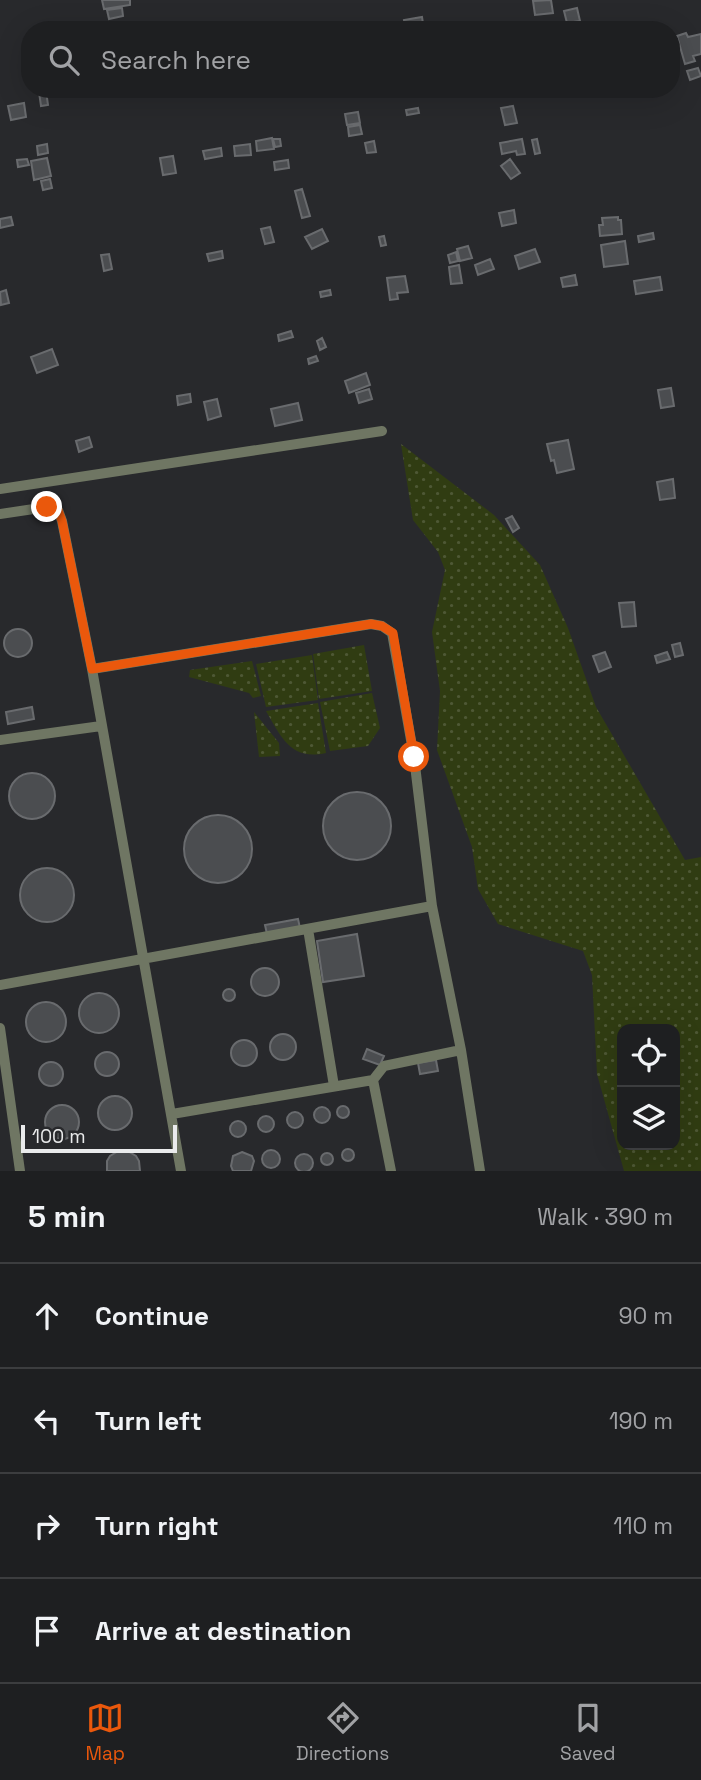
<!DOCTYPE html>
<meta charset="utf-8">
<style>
body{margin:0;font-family:"Space Grotesk",sans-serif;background:#26272a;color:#f1f3f6}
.controls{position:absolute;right:21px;bottom:21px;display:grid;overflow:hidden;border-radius:14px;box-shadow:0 7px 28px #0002}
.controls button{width:63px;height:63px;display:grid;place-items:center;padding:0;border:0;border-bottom:2px solid #3c3d3f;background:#1e1f21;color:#f1f3f6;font:35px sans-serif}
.scale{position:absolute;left:21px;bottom:18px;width:156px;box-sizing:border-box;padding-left:7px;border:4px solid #eaebec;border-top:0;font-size:19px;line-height:24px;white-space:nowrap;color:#eaebec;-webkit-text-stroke:5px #28292c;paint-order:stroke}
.stop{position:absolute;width:21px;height:21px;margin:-16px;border:5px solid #ea580c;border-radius:50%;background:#fff}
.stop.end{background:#ea580c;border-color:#fff;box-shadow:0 2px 7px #0008}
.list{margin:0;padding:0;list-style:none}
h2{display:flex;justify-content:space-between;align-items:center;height:91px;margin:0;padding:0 28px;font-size:30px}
h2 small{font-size:23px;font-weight:400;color:#a1a2a5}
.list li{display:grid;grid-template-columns:46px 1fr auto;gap:21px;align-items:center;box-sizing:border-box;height:105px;padding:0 28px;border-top:2px solid #3c3d3f}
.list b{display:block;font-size:26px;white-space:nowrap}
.list em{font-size:23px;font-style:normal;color:#a1a2a5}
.icon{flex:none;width:38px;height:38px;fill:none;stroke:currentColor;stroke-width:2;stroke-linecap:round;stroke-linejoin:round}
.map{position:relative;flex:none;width:701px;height:1171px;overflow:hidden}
.search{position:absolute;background:#1e1f21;box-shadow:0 7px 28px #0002;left:21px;right:21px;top:21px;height:77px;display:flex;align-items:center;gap:18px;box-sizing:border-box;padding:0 24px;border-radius:28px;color:#a1a2a5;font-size:26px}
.sheet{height:511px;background:#1e1f21}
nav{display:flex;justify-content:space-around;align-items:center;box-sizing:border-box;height:98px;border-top:2px solid #3c3d3f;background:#1e1f21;font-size:19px;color:#a1a2a5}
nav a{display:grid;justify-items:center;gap:4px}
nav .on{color:#ea580c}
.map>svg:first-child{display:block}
.grass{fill:url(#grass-dots);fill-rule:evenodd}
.building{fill:#4b4d50;stroke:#696b6e;stroke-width:2}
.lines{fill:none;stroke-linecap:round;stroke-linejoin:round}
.minor{stroke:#6f7663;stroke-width:10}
.route{stroke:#ea580c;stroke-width:9}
</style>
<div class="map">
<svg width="701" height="1171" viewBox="0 0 701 1171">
<defs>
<pattern id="grass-dots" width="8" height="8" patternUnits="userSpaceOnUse" patternTransform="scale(1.75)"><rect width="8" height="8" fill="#303c12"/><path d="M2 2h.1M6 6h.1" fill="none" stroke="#4e5835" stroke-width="1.8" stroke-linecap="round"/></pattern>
</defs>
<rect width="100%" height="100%" fill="#28292c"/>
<!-- grass -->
<path class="grass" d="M401,444l93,71 46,50 28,63 28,79 89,153 16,-3v314h-77l-27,-97 -5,-99 -9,-24 -85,-27 -20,-35 -6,-42 -35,-97 3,-59 -8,-59 13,-62 -7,-18 -25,-32zM622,1029h53v116h-53z
M364,645l8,46 -53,8 -6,-45z
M312,655l6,45 -52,7 -10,-43z
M252,661l9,35 -8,2 -4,-5 -60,-16 1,-7z
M372,693l8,35 -12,18 -38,5 -10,-49z
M318,703l8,50c-35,8 -45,-16 -60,-42z
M254,712l25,31 1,13 -21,1z"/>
<!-- building -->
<path class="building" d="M102,0h28v5l-26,4z
M551,0l2,13 -18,2 -2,-14z
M122,8l1,8 -14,3 -2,-9z
M577,8l3,13 -13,2 -3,-12z
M422,17l2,13h-18l-2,-10z
M686,33l2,4 13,-3v20l-8,2 2,5 -10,3 -8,-28z
M698,68l3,8 -11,4 -3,-9z
M46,91l2,14 -7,1 -2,-14z
M24,103l2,14 -15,3 -3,-14z
M513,106l4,17 -12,2 -4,-17z
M418,108l1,5 -12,2 -1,-5z
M358,112l2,11 -13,2 -2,-11z
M360,125l2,9 -13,2 -1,-9z
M272,138l2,11 -17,2 -1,-10z
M273,139h7l1,7 -6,1z
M522,139l3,15 -8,1 -1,-4 -14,3 -2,-11z
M537,139l3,14 -5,1 -3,-14z
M374,141l2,11 -9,1 -2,-10z
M47,144l1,9 -10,2 -1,-9z
M250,144l1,11 -16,1 -1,-10z
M221,148l1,8 -17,3 -2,-8z
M173,156l3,17 -13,2 -3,-17z
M47,158l4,18 -17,4 -3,-19z
M27,159l2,6 -11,2 -1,-7z
M510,159l10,14 -9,6 -10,-13z
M288,160l1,8 -14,2 -1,-8z
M50,179l2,9 -9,2 -2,-9z
M302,189l8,27 -8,2 -7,-27z
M514,210l2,13 -14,3 -3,-13z
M11,217l2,8 -13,3v-9z
M618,217v3h3l1,14 -22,2 -1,-11h4l-1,-7z
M270,227l4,15 -9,2 -4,-15z
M322,229l6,12 -16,8 -7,-12z
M653,233l1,6 -15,3 -1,-6z
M384,236l2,9 -5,1 -2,-9z
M625,241l3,23 -24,3 -3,-22z
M468,246l4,12 -12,3 -3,-12z
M535,249l5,13 -21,7 -4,-13z
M222,251l1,7 -14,3 -2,-7z
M456,252l2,9 -8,2 -2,-8z
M109,254l3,15 -8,2 -3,-16z
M490,259l4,10 -16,6 -3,-10z
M459,265l3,18 -11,1 -2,-17z
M575,275l2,10 -14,2 -2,-9z
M405,276l3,16 -11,1 1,6 -8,1 -3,-22z
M660,277l2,13 -26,4 -2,-13z
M6,290l3,13 -8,2 -1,-13z
M330,290l1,5 -10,2 -1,-5z
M291,331l2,6 -14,4 -1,-6z
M322,338l4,9 -6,3 -3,-9z
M52,349l6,16 -21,8 -6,-16z
M316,356l2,5 -9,3 -1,-5z
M366,373l4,12 -21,8 -4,-12z
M671,388l3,18 -13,2 -3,-18z
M369,389l3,10 -13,4 -3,-10z
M190,394l1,8 -13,3 -1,-9z
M217,399l4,17 -13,4 -4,-18z
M298,403l4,17 -27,6 -4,-17z
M89,437l3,10 -13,5 -3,-11z
M568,440l6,29 -17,4 -3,-13 -3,1 -4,-17z
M673,479l2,19 -15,2 -3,-18z
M512,516l7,12 -6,4 -7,-13z
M634,602l2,24 -14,1 -3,-24z
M4 643a14 14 0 1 1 28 0a14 14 0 1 1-28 0Z
M680,643l3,12 -8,2 -3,-12z
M605,652l6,15 -12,5 -6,-16z
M667,652l3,7 -13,4 -2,-7z
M32,707l2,12 -26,5 -2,-12z
M9 796a23 23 0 1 1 46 0a23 23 0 1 1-46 0Z
M323 826a34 34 0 1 1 68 0a34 34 0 1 1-68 0Z
M184 849a34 34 0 1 1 68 0a34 34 0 1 1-68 0Z
M20 895a27 27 0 1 1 54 0a27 27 0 1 1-54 0Z
M298,919l2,9 -33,6 -2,-9z
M357,934l7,42 -41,6 -6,-41z
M251 982a14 14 0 1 1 28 0a14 14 0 1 1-28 0Z
M223 995a6 6 0 1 1 12 0a6 6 0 1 1-12 0Z
M79 1013a20 20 0 1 1 40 0a20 20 0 1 1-40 0Z
M26 1022a20 20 0 1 1 40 0a20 20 0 1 1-40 0Z
M270 1047a13 13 0 1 1 26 0a13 13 0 1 1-26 0Z
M231 1053a13 13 0 1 1 26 0a13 13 0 1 1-26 0Z
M367,1049l17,7 -4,9 -17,-6z
M95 1064a12 12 0 1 1 24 0a12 12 0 1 1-24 0Z
M436,1060l2,11 -18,3 -2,-11z
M39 1074a12 12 0 1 1 24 0a12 12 0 1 1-24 0Z
M98 1113a17 17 0 1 1 34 0a17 17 0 1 1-34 0Z
M45 1122a17 17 0 1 1 34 0a17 17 0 1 1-34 0Z
M337 1112a6 6 0 1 1 12 0a6 6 0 1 1-12 0Z
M314 1115a8 8 0 1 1 16 0a8 8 0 1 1-16 0Z
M287 1120a8 8 0 1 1 16 0a8 8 0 1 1-16 0Z
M258 1124a8 8 0 1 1 16 0a8 8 0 1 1-16 0Z
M230 1129a8 8 0 1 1 16 0a8 8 0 1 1-16 0Z
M342 1155a6 6 0 1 1 12 0a6 6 0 1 1-12 0Z
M120,1150h6l10,6 3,5 1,10h-33v-10l3,-5z
M262 1159a9 9 0 1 1 18 0a9 9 0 1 1-18 0Z
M242,1152l10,4 2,5 -3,10h-18l-2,-5 2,-10z
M321 1159a6 6 0 1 1 12 0a6 6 0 1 1-12 0Z
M295 1163a9 9 0 1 1 18 0a9 9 0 1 1-18 0Z"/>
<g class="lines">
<!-- minor -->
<path class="minor" d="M0,489l382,-58
M0,514l47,-7 11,3 4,11 30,148 89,502
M92,669l279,-45 11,2 10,7 22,124 18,149 29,144 19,121
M0,740l101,-14
M308,929l26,157
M0,985l432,-79
M0,1028l20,143
M373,1080l18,91
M172,1114l201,-34 11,-14 77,-16"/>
</g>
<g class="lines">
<!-- route -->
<path class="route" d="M47,507l11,3 4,11 30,148 279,-45 11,2 11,7 21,124"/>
</g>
</svg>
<div class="controls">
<button><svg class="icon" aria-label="locate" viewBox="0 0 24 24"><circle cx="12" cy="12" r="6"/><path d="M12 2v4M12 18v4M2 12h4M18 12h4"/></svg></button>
<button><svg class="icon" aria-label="layers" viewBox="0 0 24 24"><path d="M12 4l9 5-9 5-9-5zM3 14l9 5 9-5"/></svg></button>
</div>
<div class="scale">100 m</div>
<div class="stop" style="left:414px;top:757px"></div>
<div class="stop end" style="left:47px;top:507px"></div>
<div class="search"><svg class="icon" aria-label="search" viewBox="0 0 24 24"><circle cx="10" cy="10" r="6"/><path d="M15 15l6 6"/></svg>Search here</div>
</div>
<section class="sheet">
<h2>5 min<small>Walk · 390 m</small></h2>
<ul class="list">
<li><svg class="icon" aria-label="ahead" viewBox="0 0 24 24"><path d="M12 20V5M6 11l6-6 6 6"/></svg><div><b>Continue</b></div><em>90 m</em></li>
<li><svg class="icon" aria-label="left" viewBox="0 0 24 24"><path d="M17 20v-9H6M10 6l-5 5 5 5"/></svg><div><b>Turn left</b></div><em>190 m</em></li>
<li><svg class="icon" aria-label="right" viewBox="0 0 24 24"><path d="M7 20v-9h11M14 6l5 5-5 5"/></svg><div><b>Turn right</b></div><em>110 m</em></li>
<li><svg class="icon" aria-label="arrive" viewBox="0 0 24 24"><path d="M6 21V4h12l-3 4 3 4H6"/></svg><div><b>Arrive at destination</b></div></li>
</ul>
</section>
<nav>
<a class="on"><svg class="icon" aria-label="map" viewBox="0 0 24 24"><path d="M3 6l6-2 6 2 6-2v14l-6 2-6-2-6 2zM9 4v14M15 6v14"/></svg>Map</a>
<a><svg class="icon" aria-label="directions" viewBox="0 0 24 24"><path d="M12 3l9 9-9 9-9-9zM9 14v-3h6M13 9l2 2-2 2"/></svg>Directions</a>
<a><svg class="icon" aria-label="saved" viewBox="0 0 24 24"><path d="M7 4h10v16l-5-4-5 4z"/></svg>Saved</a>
</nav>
